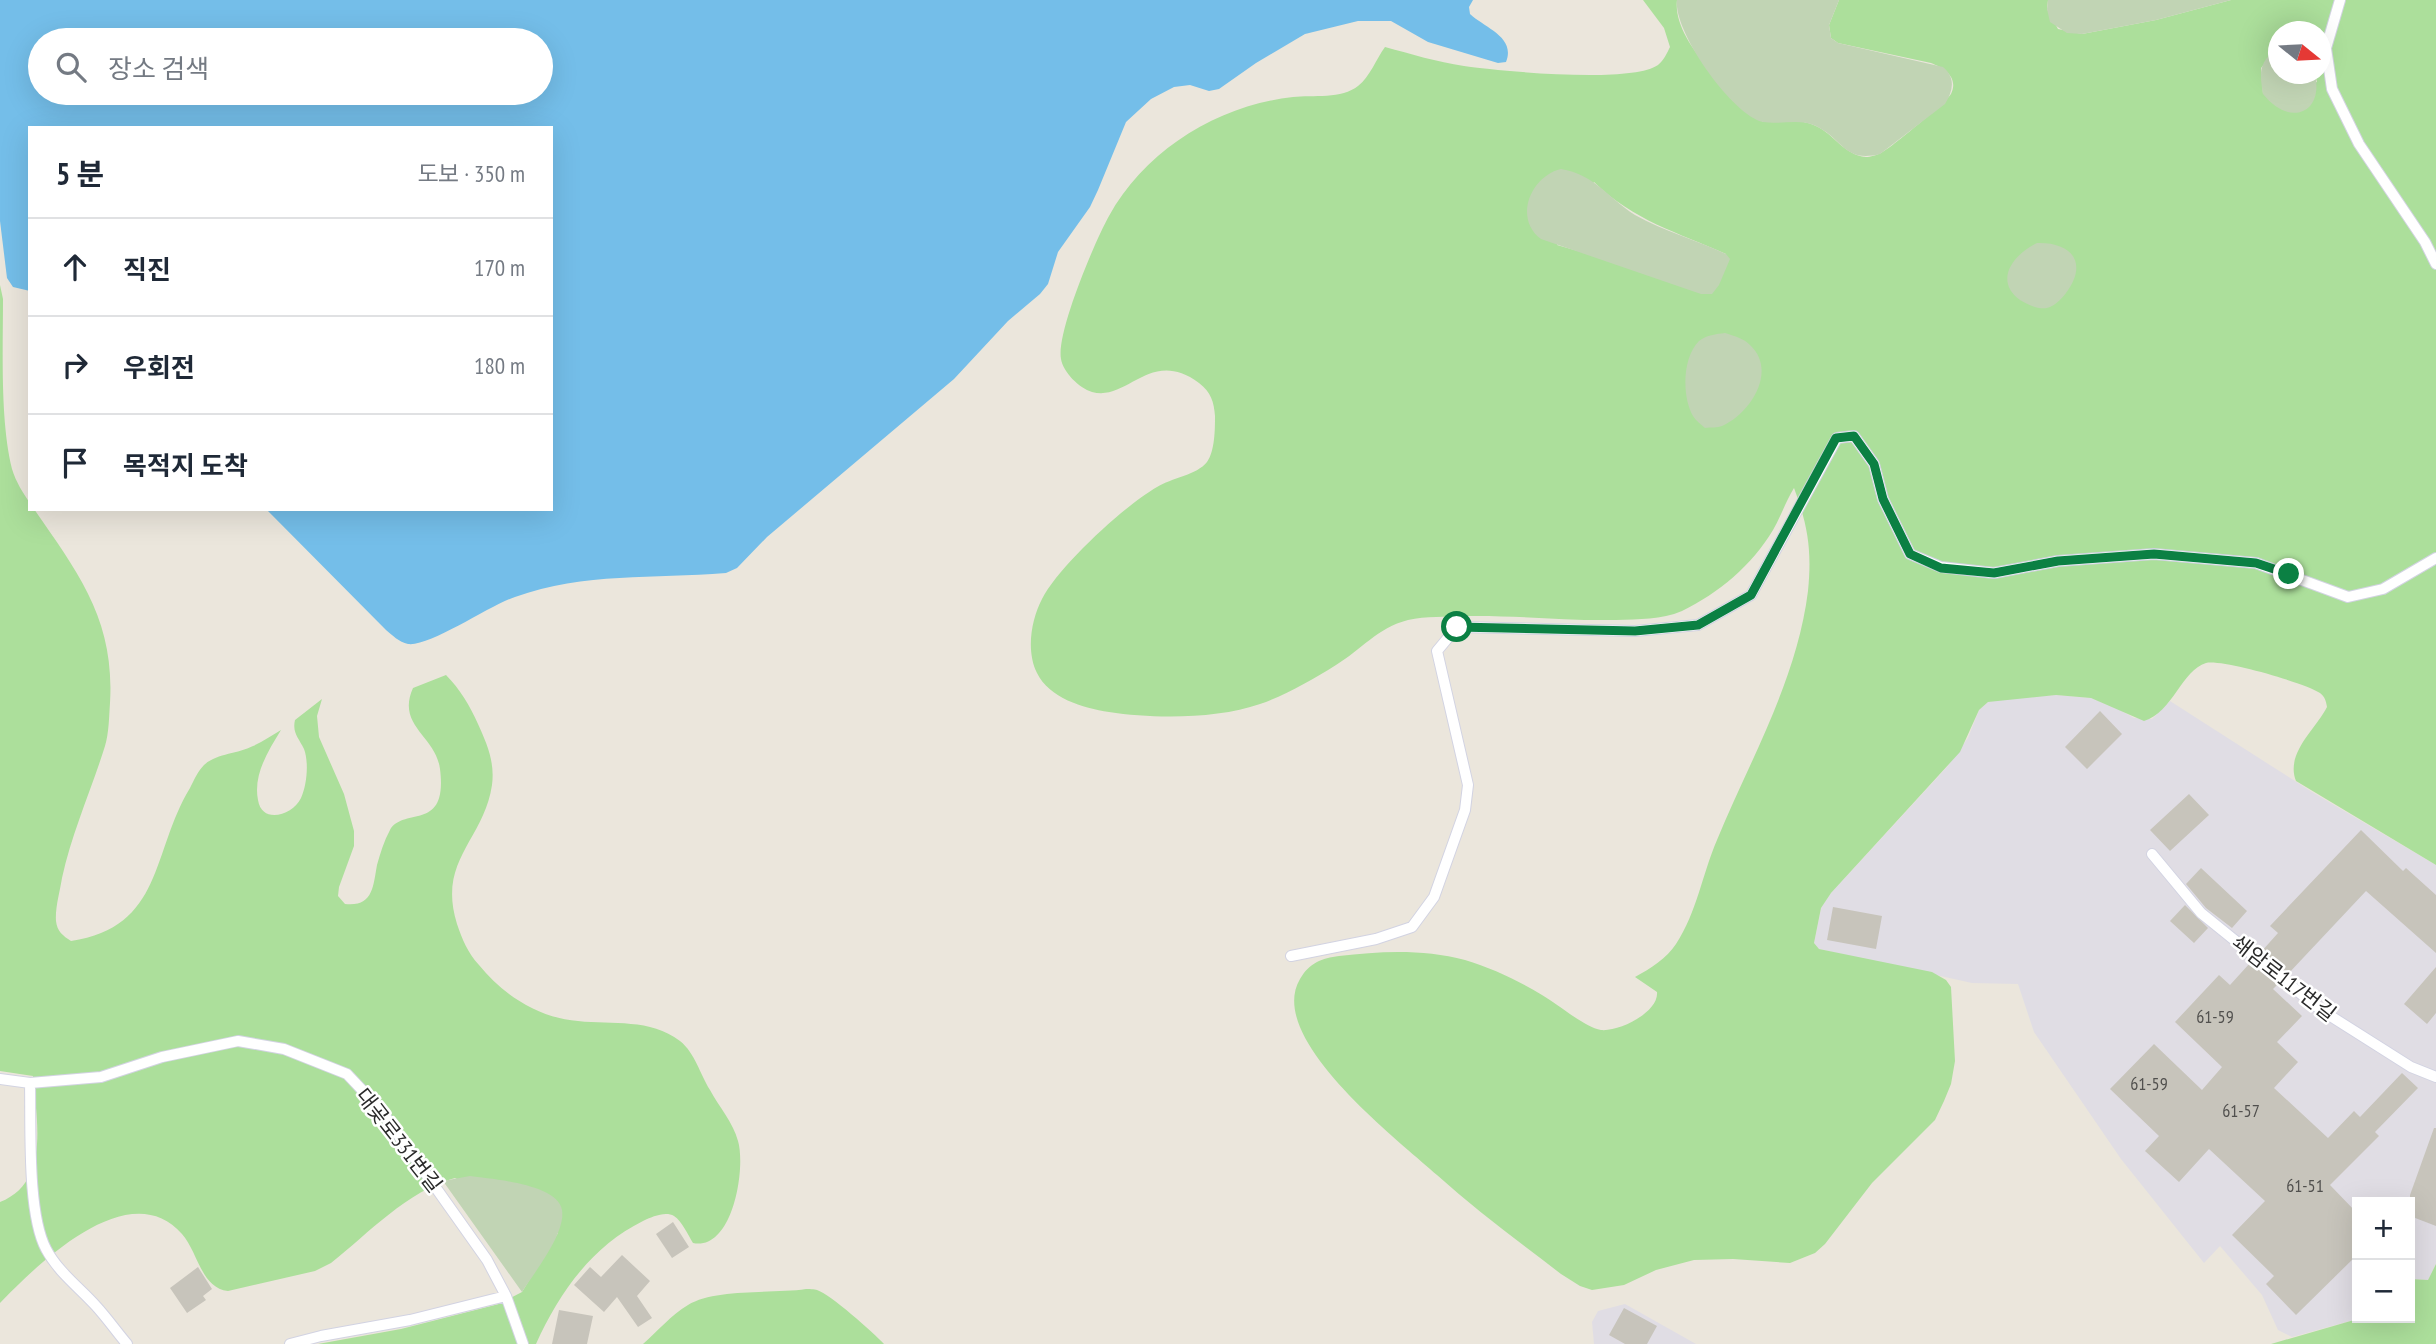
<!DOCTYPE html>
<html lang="ko">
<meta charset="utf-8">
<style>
body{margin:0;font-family:"PT Sans Narrow","Noto Sans KR",sans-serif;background:#f2f2f3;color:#1f2937}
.controls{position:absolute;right:21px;bottom:21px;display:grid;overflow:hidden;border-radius:0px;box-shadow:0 7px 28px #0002}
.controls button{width:63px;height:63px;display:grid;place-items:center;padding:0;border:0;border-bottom:2px solid #e0e1e3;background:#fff;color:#1f2937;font:35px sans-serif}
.compass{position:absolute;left:2268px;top:21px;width:63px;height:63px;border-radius:50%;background:#fff;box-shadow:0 7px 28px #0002;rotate:108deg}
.stop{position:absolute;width:21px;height:21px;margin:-16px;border:5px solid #0b8043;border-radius:50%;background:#fff}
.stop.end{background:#0b8043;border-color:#fff;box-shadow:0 2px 7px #0008}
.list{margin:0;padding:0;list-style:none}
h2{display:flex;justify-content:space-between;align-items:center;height:91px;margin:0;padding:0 28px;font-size:30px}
h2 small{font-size:23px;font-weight:400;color:#747a83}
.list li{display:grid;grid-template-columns:46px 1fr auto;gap:21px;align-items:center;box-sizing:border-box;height:98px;padding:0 28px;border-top:2px solid #e0e1e3}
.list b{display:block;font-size:26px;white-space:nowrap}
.list em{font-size:23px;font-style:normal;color:#747a83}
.icon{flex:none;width:38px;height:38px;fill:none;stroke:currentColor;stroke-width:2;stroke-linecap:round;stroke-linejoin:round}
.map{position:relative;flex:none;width:2436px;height:1344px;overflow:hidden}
.search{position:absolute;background:#fff;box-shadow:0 7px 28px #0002;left:28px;top:28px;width:525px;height:77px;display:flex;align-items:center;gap:18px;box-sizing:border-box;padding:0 24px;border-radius:38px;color:#747a83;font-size:26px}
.panel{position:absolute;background:#fff;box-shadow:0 7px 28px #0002;left:28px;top:126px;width:525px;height:385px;border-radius:0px}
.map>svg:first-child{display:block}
.industrial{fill:#e0dde4}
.green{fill:#acdf9b;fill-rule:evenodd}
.cemetery{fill:#c1d4b4}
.water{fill:#74bee9;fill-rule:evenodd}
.building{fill:#c7c4bb}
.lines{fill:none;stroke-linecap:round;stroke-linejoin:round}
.lane-casing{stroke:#d2d3e2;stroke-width:12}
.lane{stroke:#fff;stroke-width:10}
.route{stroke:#0b8043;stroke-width:9}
.labels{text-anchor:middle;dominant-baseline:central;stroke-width:5;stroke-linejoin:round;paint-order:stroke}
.number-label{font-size:18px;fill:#51504e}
.street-label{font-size:21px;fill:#2a2a2a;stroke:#fff}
</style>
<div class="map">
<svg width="2436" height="1344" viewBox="0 0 2436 1344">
<rect width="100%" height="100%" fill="#ebe6dc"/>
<!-- industrial -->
<path class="industrial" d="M2056,695l35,3 29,12 14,8 18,1 18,-18 142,91 124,73v399l-8,16 -18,-1v-77h-53v116h4l-69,19 -14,-7 -16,-35 -42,-49 -16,17 -83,-104 -87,-127 -16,-48 -46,-1 -153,-34 -5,-6 7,-35 10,-15 116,-126 21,-29 11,-28 9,-8 16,-3z
M1625,1304l71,40h-102l-2,-22 6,-11z"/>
<!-- green -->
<path class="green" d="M1643,0h34c-5,43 58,95 86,122 18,0 37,-4 53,4 19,9 28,29 50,31 4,0 11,-2 15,-4 10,-5 65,-51 70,-59 8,-17 -7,-26 -20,-31l-93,-20 -7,-5 -2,-13 10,-25h209l-1,9 11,20 24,5 74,-14 75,-20h205v865l-140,-84c-11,-28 20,-52 31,-74 -1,-6 -2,-10 -7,-14 -15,-10 -98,-34 -114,-30 -24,7 -33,49 -62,58l-53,-23 -35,-3 -68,7 -9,8 -19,42 -129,141 -10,15 -7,35 5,6 113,23 14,8 5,7 4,74 -4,23 -7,17 -9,19 -63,63 -47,61 -10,9 -25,10 -57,-4 -39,1 -38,10 -32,15 -32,5 -12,-4 -19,-12c-42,-32 -85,-64 -124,-99 -40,-36 -172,-137 -137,-196 9,-16 22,-21 39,-23 42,-5 85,-7 126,4 27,8 54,21 77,35 16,9 42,32 59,35 18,2 58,-18 56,-38l-22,-15c15,-8 32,-19 41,-33 21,-32 26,-69 41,-104 33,-80 80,-160 91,-249 4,-41 0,-65 -14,-103 -8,13 -13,28 -21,42 -21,35 -54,63 -91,81 -21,9 -43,8 -66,9 -50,1 -101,-5 -151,-4 -19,1 -39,0 -57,4 -31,8 -47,30 -72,45 -24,15 -50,30 -76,39 -43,15 -106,15 -151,8 -26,-4 -60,-14 -72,-39 -11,-22 -6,-53 5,-74 17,-33 82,-93 115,-112 14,-9 40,-12 50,-25 8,-11 8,-33 8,-46 -1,-14 -4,-24 -16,-33 -49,-36 -71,19 -107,9 -13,-4 -29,-20 -31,-33 -5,-26 34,-118 48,-143 37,-67 110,-111 184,-119 20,-2 49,2 65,-11 12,-9 18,-27 27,-39 26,7 52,15 79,19 36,5 167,18 194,-1 6,-5 9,-12 12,-18l-6,-19zM2278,32h42v42h-5l2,8 -54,12 -2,-26 14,-17h3zM1594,182c40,39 83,50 132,72l-148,-3 -21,-6z
M0,285l3,14c0,51 -3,122 9,170 4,13 11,24 18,34v6h4c45,65 81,111 76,194 -1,14 -1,30 -5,43 -14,45 -33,86 -43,132 -2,13 -7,30 -6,43 1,10 7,15 15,20 93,-14 80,-89 119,-153 4,-8 8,-17 14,-23 13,-12 34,-11 49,-19 10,-4 19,-11 28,-16 -13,21 -28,45 -23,70 4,25 35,15 43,-2 6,-13 8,-36 3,-49 -5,-11 -12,-16 -9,-29l27,-21 -5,17 2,21 25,57 10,37v15l-15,41 -1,9 7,8c28,3 28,-17 32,-39 3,-11 7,-24 13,-35 14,-24 58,3 50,-61 -4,-33 -44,-43 -27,-81l33,-13c14,14 24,31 32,49 9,20 17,38 14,61 -8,55 -55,75 -35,139 5,15 11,29 22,41 24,30 60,53 99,56 35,4 72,-3 102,20 15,12 20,33 30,49 9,17 23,32 28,51 8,27 -5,110 -45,102 -5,-8 -11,-22 -19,-27 -9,-5 -22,1 -31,5 -51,25 -84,72 -107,123h-218l83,-15 98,-25 23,-12 36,-59 -103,-55c-48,13 -86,55 -124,85l-16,8 -87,20c-27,-3 -30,-39 -46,-57 -53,-61 -145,31 -182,69v-101c51,-20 36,-84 33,-126l-33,-5z
M2436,1264v80h-165l90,-26h49v-39l18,1z
M806,1289c2,0 9,0 11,1 13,4 57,43 67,54h-241c15,-13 28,-29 45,-39 27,-17 85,-11 118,-16z"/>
<!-- cemetery -->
<path class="cemetery" d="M1677,0h162l-10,25 2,13 7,5 105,24c13,11 10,24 2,37l-65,50c-36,9 -37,-15 -64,-28 -17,-8 -35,-1 -53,-4 -31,-7 -90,-91 -86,-122z
M2048,0h183l-75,20 -74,14 -15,-1 -17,-11 -3,-13z
M2275,51h3v23h37c9,40 -26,53 -52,20 -3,-18 -5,-32 12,-43z
M1561,169c33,5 47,29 74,46 29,16 61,25 91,39l4,5 -11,26 -7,9h-11l-160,-55c-28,-21 -10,-63 20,-70z
M2037,243c34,-1 52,19 29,50 -4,5 -9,11 -16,14 -9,4 -22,-2 -30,-7 -27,-20 -6,-46 17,-57z
M1725,333c9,3 18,5 25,12 28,26 0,69 -28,81 -4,2 -12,1 -17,2 -4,-4 -9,-7 -12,-12 -11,-19 -11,-58 6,-75 8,-6 17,-7 26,-8z
M470,1176c22,3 88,8 92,34 4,23 -28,63 -40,82l-79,-111z"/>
<!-- water -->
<path class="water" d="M0,0h1473l-4,7 1,7c15,14 46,23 36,48l-8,1 -70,-21 -37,-21h-33l-53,13 -49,29 -37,26 -10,2 -19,-6 -16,2 -23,12 -25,23 -28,68 -8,17 -32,45 -10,32 -8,10 -32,27 -54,58 -187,158 -30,31 -11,5c-73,6 -141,-1 -211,24 -25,8 -85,50 -107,47 -9,-2 -16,-9 -22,-14l-120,-121h285v-381h-521v163l-17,-4 -6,-9 -7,-57zM40,40h501v53h-501z"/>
<!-- building -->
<path class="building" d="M2100,711l22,23 -35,35 -22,-22z
M2189,794l20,21 -39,36 -20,-21z
M2361,830l42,41 3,-3 30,27v58l-70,-62 -78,83 -27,-22 17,-19 -8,-7z
M2201,868l46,43 -15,17 -26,-20 -20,-24z
M2185,905l23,23 -14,15 -24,-22z
M1833,907l49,9 -6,33 -49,-9z
M2250,963l28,21 -5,5 29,27 -25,26 21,20 -24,26 54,50 26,-27 6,6 42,-44 16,15 -43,44 4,4 -49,49 27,28v42l-61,60 -30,-31 8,-8 -42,-41 33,-34 -56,-52 -30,33 -34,-31 14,-15 -49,-47 44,-45 48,46 20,-23 -47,-45 44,-47 11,10z
M2436,967v46l-9,11 -23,-20z
M2434,1128h2v98l-26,-10v-21z
M673,1222l16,25 -17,11 -16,-24z
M622,1255l28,26 -13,15 15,22 -14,9 -21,-30 -13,15 -30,-27 16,-18 11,10z
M198,1267l14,22 -9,7 3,4 -19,13 -17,-25z
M1624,1308l33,18 -10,18h-22l-16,-9z
M559,1310l34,6 -6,28h-35z"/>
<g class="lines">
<defs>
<path id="lane" d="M2340,0l-14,48 6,41 27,55 66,98 11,22
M2152,854l49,59 120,97 90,57 25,10
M1291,956l85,-17 36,-12 22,-30 31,-87 3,-25 -31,-134 20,-24 178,4 63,-6 53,-30 86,-157 17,-2 20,28 9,35 27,55 31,13 53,6 64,-12 96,-7 102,9 92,34 35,-8 53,-31
M0,1079l30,4 71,-6 61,-20 76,-16 46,8 63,25 33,35 107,151 19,36 17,48
M30,1083c1,43 -3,130 16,166 12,23 34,39 50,57 11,12 20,25 31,38
M290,1344l31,-8 89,-16 96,-24"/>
</defs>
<!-- lane casing -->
<use href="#lane" class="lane-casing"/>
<!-- lane -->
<use href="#lane" class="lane"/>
</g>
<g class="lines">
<!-- route -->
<path class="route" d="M1457,627l178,4 63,-6 53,-30 85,-157 18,-2 20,28 9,35 27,55 31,14 53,5 64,-12 96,-7 102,9 33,11"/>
</g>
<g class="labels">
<!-- number labels -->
<g class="number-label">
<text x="2215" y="1016">61-59</text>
<text x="2149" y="1083">61-59</text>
<text x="2241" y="1110">61-57</text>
<text x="2305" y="1185">61-51</text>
</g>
<!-- street labels -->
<g class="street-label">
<text transform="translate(2284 978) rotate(38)">쇄암로117번길</text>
<text transform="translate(399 1140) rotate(52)">대곶로331번길</text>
</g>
</g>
</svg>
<div class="controls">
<button>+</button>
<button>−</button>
</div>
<svg class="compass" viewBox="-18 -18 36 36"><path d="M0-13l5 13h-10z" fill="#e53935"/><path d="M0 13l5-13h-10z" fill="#747a83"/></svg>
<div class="stop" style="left:1457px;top:627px"></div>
<div class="stop end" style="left:2289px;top:574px"></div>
<div class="search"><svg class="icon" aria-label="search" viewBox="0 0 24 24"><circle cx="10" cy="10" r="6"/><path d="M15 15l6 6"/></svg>장소 검색</div>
<section class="panel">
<h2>5 분<small>도보 · 350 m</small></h2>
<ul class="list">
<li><svg class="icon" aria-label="ahead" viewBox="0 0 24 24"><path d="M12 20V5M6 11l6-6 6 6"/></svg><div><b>직진</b></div><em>170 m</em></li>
<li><svg class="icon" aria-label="right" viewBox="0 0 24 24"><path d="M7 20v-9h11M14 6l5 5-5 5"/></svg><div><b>우회전</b></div><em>180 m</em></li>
<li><svg class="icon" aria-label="arrive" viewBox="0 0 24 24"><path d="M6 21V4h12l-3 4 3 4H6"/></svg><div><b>목적지 도착</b></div></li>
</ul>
</section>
</div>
